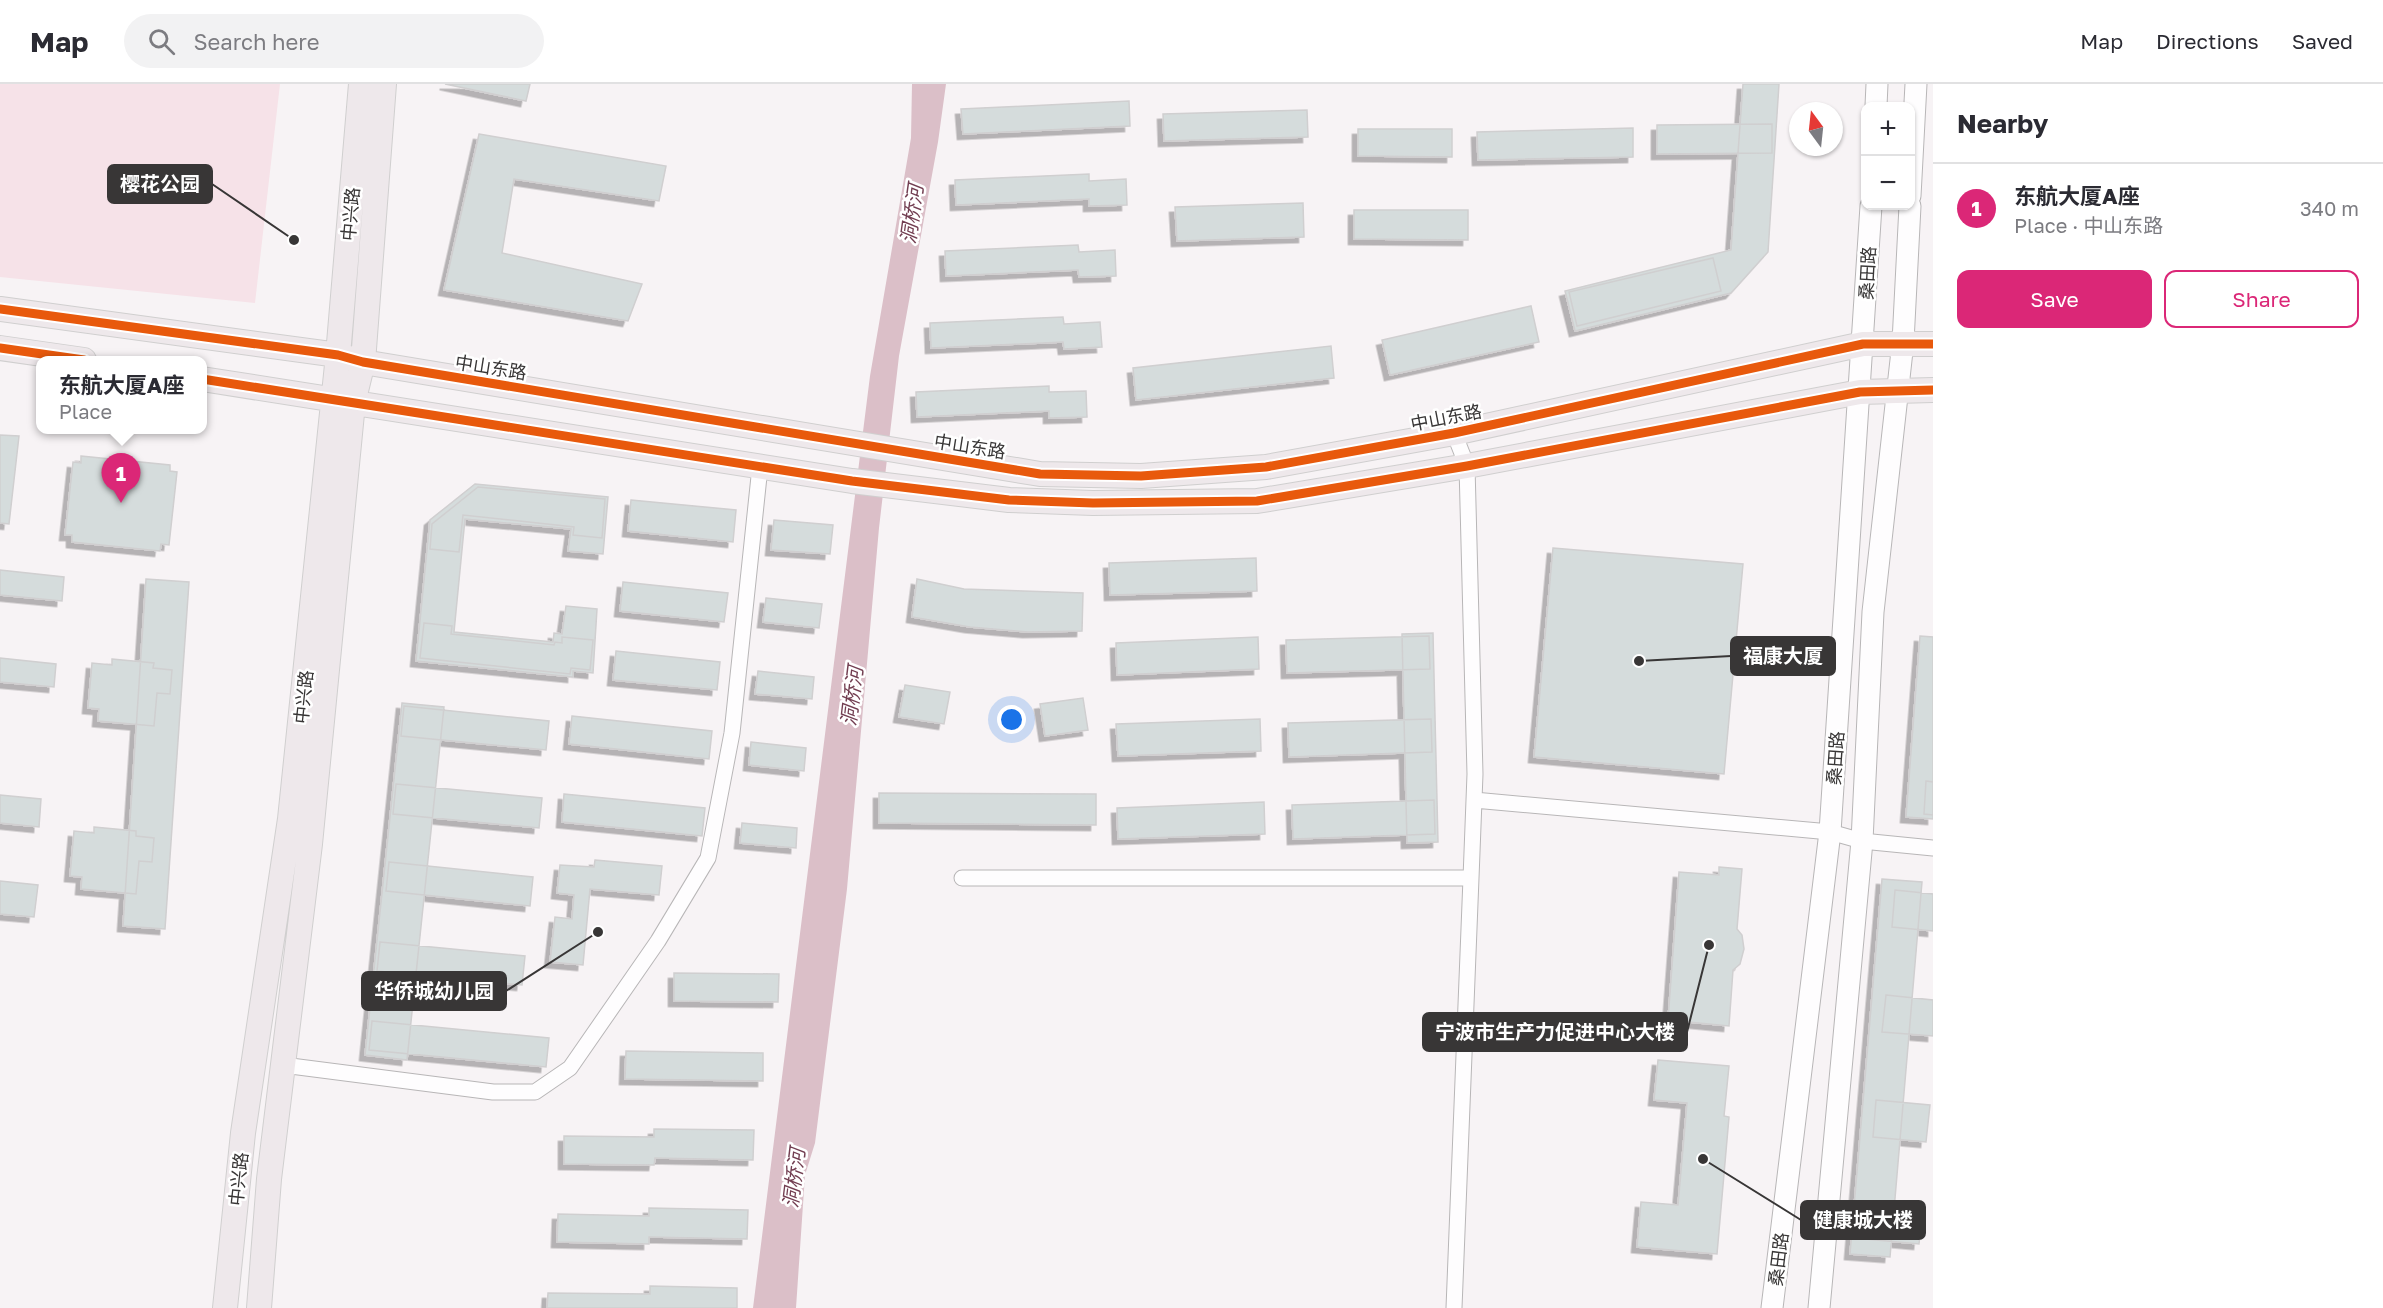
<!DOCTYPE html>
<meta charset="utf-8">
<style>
body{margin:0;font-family:"Golos Text","Noto Sans SC",sans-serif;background:#f2f2f3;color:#2b2b33}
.controls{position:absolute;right:18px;top:18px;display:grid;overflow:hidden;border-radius:12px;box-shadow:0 2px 4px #0004}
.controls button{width:54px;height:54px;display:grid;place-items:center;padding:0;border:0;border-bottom:2px solid #e1e1e2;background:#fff;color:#2b2b33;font:30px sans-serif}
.compass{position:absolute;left:1789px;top:18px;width:54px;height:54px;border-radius:50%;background:#fff;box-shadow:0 2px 4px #0004;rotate:345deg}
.you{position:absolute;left:1012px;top:636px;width:21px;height:21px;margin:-15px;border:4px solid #fff;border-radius:50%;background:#1a73e8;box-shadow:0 0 0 9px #1a73e833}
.badge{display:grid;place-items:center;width:39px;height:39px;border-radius:50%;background:#db2777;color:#fff;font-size:20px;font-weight:700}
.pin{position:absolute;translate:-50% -50px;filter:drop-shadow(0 2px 3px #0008)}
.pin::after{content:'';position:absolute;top:32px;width:21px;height:18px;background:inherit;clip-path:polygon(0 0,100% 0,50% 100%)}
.popup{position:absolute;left:36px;top:272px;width:171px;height:78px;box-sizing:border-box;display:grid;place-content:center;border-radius:12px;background:#fff;filter:drop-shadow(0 2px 4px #0005);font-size:20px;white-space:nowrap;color:#7c7c81}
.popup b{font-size:22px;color:#2b2b33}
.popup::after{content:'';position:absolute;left:50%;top:100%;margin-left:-12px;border:12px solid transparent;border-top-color:#fff}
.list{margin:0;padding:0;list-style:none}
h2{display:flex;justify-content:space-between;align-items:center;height:78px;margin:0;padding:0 24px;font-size:26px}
h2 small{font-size:20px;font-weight:400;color:#7c7c81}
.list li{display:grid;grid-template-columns:39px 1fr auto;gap:18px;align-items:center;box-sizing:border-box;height:90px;padding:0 24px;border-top:2px solid #e1e1e2}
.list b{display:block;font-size:22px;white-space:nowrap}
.list p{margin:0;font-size:20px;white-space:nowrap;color:#7c7c81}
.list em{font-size:20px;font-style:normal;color:#7c7c81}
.actions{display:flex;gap:12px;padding:18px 24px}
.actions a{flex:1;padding:14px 0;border:2px solid #db2777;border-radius:12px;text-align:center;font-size:21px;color:#db2777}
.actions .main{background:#db2777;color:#fff}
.icon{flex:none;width:33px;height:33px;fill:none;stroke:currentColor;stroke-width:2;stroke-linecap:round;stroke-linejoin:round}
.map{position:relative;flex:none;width:1933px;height:1224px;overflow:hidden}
header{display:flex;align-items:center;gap:36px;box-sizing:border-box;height:84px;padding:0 30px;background:#fff;border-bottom:2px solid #e1e1e2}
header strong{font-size:28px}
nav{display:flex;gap:33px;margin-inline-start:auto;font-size:21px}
.search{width:420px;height:54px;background:#f2f2f3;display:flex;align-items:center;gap:15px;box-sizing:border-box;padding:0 21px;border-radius:33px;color:#7c7c81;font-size:22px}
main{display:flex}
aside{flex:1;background:#fff}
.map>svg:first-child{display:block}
.green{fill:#f6e2e8}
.water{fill:#dbbfc8}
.building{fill:#d5dcdc;stroke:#d0cfd0;stroke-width:1.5;filter:url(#shadow)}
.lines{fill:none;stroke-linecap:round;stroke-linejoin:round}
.street-casing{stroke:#b8b6b7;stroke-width:17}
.secondary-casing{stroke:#b8b6b7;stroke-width:23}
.primary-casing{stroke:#d0cfcf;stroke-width:26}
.street{stroke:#fefdfe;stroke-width:15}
.secondary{stroke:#fefdfe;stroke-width:21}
.primary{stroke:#eee8eb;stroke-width:24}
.cycleway-casing{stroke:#fff;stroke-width:13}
.cycleway{stroke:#e8590c;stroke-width:9}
.labels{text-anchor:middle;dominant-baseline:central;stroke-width:5;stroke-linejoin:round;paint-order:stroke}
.street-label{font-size:18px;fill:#383636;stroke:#fff}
.water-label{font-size:20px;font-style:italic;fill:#723e51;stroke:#fff}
.leader{fill:none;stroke:#383636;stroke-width:2}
.callout-dot{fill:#383636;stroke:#fff;stroke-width:2}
.callout{fill:#383636;stroke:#383636;stroke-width:2}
.callout-label{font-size:20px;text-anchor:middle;font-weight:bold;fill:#fff}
</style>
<header>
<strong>Map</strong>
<div class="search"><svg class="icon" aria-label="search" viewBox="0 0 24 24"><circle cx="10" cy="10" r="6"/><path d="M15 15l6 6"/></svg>Search here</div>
<nav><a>Map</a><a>Directions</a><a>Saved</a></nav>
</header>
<main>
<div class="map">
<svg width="1933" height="1224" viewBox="0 0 1933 1224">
<defs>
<filter id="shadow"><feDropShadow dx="-5.5" dy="5.5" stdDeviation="0" flood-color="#0004"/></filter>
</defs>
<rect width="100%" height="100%" fill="#f7f3f5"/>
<!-- green -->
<path class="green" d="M0,0h280l-25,219 -255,-26z"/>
<!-- water -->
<path class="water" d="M912,0h34l-8,58 -39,214 -20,172 -32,361 -32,254 -10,32 -9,133h-43l117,-932 41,-238z"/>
<!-- building -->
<path class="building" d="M445,0h85l-4,17z
M1743,0h36l-11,168 -37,41 -156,38 -10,-40 166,-41z
M1129,17l1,25 -167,8 -2,-25z
M1307,26l1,27 -144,4 -1,-27z
M1772,40v29l-115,1v-29z
M1633,44v29l-155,3 -1,-28z
M1358,45h94v28l-94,-1z
M479,50l187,32 -7,35 -145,-22 -12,74 140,31 -14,37 -184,-31z
M1089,90v7l37,-2 1,26 -38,1v-7l-133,6 -1,-25z
M1303,119l1,34 -127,4 -2,-34z
M1354,126h114v30l-114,-1z
M1078,161l1,7 36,-2 1,26 -37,1 -1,-7 -132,6 -1,-25z
M1713,174l8,33 -144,35 -8,-34z
M1531,222l8,36 -149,33 -8,-35z
M1063,233l1,7 36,-2 2,25 -38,2 -1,-7 -132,6 -1,-25z
M1331,262l3,32 -198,22 -3,-32z
M1049,302v6l37,-1 1,26 -38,1v-7l-132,6 -1,-25z
M0,351l19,1 -10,88 -9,-1z
M81,372l89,9v6l7,1 -8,73 -8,-1 -1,7 -88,-9v-7h-7l8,-73 8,1z
M475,400l133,13 -5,57 -35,-3 3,-22 -106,-10 -11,113 99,10 1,-9 8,1 4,-28 31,3 -4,64 -20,-2v6l-157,-16 14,-141z
M478,403l127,12 -3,39 -29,-3 1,-8 -111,-12 -4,37 -29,-3 2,-25z
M631,416l105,10 -3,32 -105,-11z
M774,436l59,5 -3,29 -59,-4z
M1553,464l190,16 -19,210 -190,-17z
M1256,474l1,33 -147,4 -1,-32z
M0,486l64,7 -2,24 -62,-6z
M146,495l43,3 -24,347 -42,-3z
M917,495l47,10 119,4 -1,38 -54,1 -58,-5 -58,-10z
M623,498l105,11 -4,29 -104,-11z
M766,514l56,6 -3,24 -56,-6z
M424,539l28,3 -1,8 103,11 1,-3 7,1v-6l31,3 -3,30 -19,-2 -1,6 -150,-16z
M1433,549l5,209 -31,1 -5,-209z
M1429,552l1,33 -143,4 -1,-33z
M1920,552l13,1v182l-27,-2z
M1258,553l1,32 -142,6 -1,-32z
M616,567l104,11 -3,28 -104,-10z
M0,574l56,6 -2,23 -54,-5z
M112,575l42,4 -1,5 19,2 -2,24 -13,-1 -3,33 -56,-5 1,-12 -11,-1 4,-45 20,2z
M758,587l56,6 -2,22 -57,-5z
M905,601l45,7 -6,32 -45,-7z
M1083,614l5,32 -43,6 -5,-32z
M402,619l42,4 -37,353 -42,-5z
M404,622l145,15 -3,29 -145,-14z
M572,632l140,15 -3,28 -140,-15z
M1260,635l1,32 -143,5 -2,-32z
M1431,635l1,33 -143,5 -1,-34z
M751,658l55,6 -2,23 -55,-6z
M1926,697l7,1v33l-9,-1z
M396,700l146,14 -3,30 -146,-14z
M879,709l217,1v31l-217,-2z
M564,710l141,14 -3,28 -140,-14z
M0,711l41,4 -2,28 -39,-4z
M1434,716l1,34 -142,5 -1,-34z
M1264,718l1,32 -147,5 -1,-31z
M742,739l55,5 -1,20 -56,-5z
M94,743l42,4v5l18,2 -2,24 -13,-1 -3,33 -55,-5 1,-12 -12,-1 4,-45 20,2z
M595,776l67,6 -3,29 -69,-6 -7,76 -33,-3 5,-45 17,2 2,-24 -17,-2 3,-28 34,2z
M389,778l144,15 -3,29 -144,-15z
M1719,783l23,2 -5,60 5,6 2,14 -4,15 -7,6 -4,56 -61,-6 11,-148 40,3z
M1882,795l40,3 -32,375 -40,-3z
M0,797l38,4 -4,32 -34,-3z
M1895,806l38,4v37l-41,-4z
M380,858l145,14 -3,29 -145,-14z
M674,889l105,1 -1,28 -104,-1z
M1886,911l47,5v36l-51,-4z
M372,937l177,17 -3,29 -177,-17z
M626,967l137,2v28l-138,-2z
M1658,976l71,6 -5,50 5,1 -12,137 -80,-7 4,-45 37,3 9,-102 -33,-3z
M1876,1016l54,5 -4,37 -53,-5z
M654,1045l100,1 -1,30 -98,-2 -1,7 -90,-1v-28l90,1z
M1869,1119l54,4 -4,37 -53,-5z
M649,1124l99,2 -1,29 -98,-2v7l-92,-2 1,-28 91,2z
M650,1202l87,2v20h-190l1,-15 102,1z"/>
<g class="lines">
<defs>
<path id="street" d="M1454,349l13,33 8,308 -4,104
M1474,716l356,32 32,9 71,7
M962,794h509l-17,430
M283,981l210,27h42l35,-24 88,-127 50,-83 24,-125 28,-266"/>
<path id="secondary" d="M1876,22l1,-22
M1910,112l6,-112
M1772,1224l58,-476 41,-626
M1819,1224l43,-467 11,-229 30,-270 7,-136"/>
<path id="primary" d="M0,225l338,46 25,7 677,112 101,2 125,-9 188,-34 409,-89h70
M0,264l84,12
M202,295l650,102 157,19 84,3 164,-2 210,-35 393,-74 73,-2
M225,1224l18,-175 47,-314 48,-464 23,-271
M259,1224l10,-129 41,-335 43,-441 10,-41 21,-278"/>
</defs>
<!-- street casing -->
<use href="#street" class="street-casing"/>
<!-- secondary casing -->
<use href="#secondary" class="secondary-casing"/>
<!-- primary casing -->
<use href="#primary" class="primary-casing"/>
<!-- street -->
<use href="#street" class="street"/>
<!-- secondary -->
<use href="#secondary" class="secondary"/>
<!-- primary -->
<use href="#primary" class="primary"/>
<defs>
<path id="cycleway" d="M0,225l338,46 25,7 677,112 101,2 125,-9 188,-34 409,-89h70
M0,264l84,12
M202,295l650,102 157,19 84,3 164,-2 210,-35 393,-74 73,-2"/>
</defs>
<!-- cycleway casing -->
<use href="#cycleway" class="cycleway-casing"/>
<!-- cycleway -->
<use href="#cycleway" class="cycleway"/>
</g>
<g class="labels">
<!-- street labels -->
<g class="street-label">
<text transform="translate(350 130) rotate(-85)">中兴路</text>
<text transform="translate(1867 189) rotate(-87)">桑田路</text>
<text transform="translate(491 283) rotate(9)">中山东路</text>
<text transform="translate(1446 333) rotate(-11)">中山东路</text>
<text transform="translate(970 362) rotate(9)">中山东路</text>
<text transform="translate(303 613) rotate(-84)">中兴路</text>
<text transform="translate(1835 674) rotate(-86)">桑田路</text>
<text transform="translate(238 1095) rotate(-84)">中兴路</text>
<text transform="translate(1778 1175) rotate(-83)">桑田路</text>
</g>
<!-- water labels -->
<g class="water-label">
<text transform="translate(911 130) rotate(-82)">洞桥河</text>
<text transform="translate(851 612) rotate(-83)">洞桥河</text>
<text transform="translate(793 1094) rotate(-83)">洞桥河</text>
</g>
</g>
<!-- callouts -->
<path class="leader" d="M294 156L212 100M1639 577L1731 572M598 848L506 907M1709 861L1687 948M1703 1075L1801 1136"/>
<g class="callout-dot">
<circle cx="294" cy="156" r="6"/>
<circle cx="1639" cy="577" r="6"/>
<circle cx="598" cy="848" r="6"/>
<circle cx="1709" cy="861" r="6"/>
<circle cx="1703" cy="1075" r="6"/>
</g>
<g class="callout">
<rect x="108" y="81" width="104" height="38" rx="6"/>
<rect x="1731" y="553" width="104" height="38" rx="6"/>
<rect x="362" y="888" width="144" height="38" rx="6"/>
<rect x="1423" y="929" width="264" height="38" rx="6"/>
<rect x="1801" y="1117" width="124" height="38" rx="6"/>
</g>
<g class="callout-label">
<text x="160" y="107">樱花公园</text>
<text x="1783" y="579">福康大厦</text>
<text x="434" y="914">华侨城幼儿园</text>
<text x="1555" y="955">宁波市生产力促进中心大楼</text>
<text x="1863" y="1143">健康城大楼</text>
</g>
</svg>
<div class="controls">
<button>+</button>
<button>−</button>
</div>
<svg class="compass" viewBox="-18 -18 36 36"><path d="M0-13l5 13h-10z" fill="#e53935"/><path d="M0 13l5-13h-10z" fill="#7c7c81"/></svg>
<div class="you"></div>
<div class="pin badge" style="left:121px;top:419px">1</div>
<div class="popup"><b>东航大厦A座</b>Place</div>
</div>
<aside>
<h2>Nearby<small></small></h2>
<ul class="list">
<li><span class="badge">1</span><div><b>东航大厦A座</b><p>Place · 中山东路</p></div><em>340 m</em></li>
</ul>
<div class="actions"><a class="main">Save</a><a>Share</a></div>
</aside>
</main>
